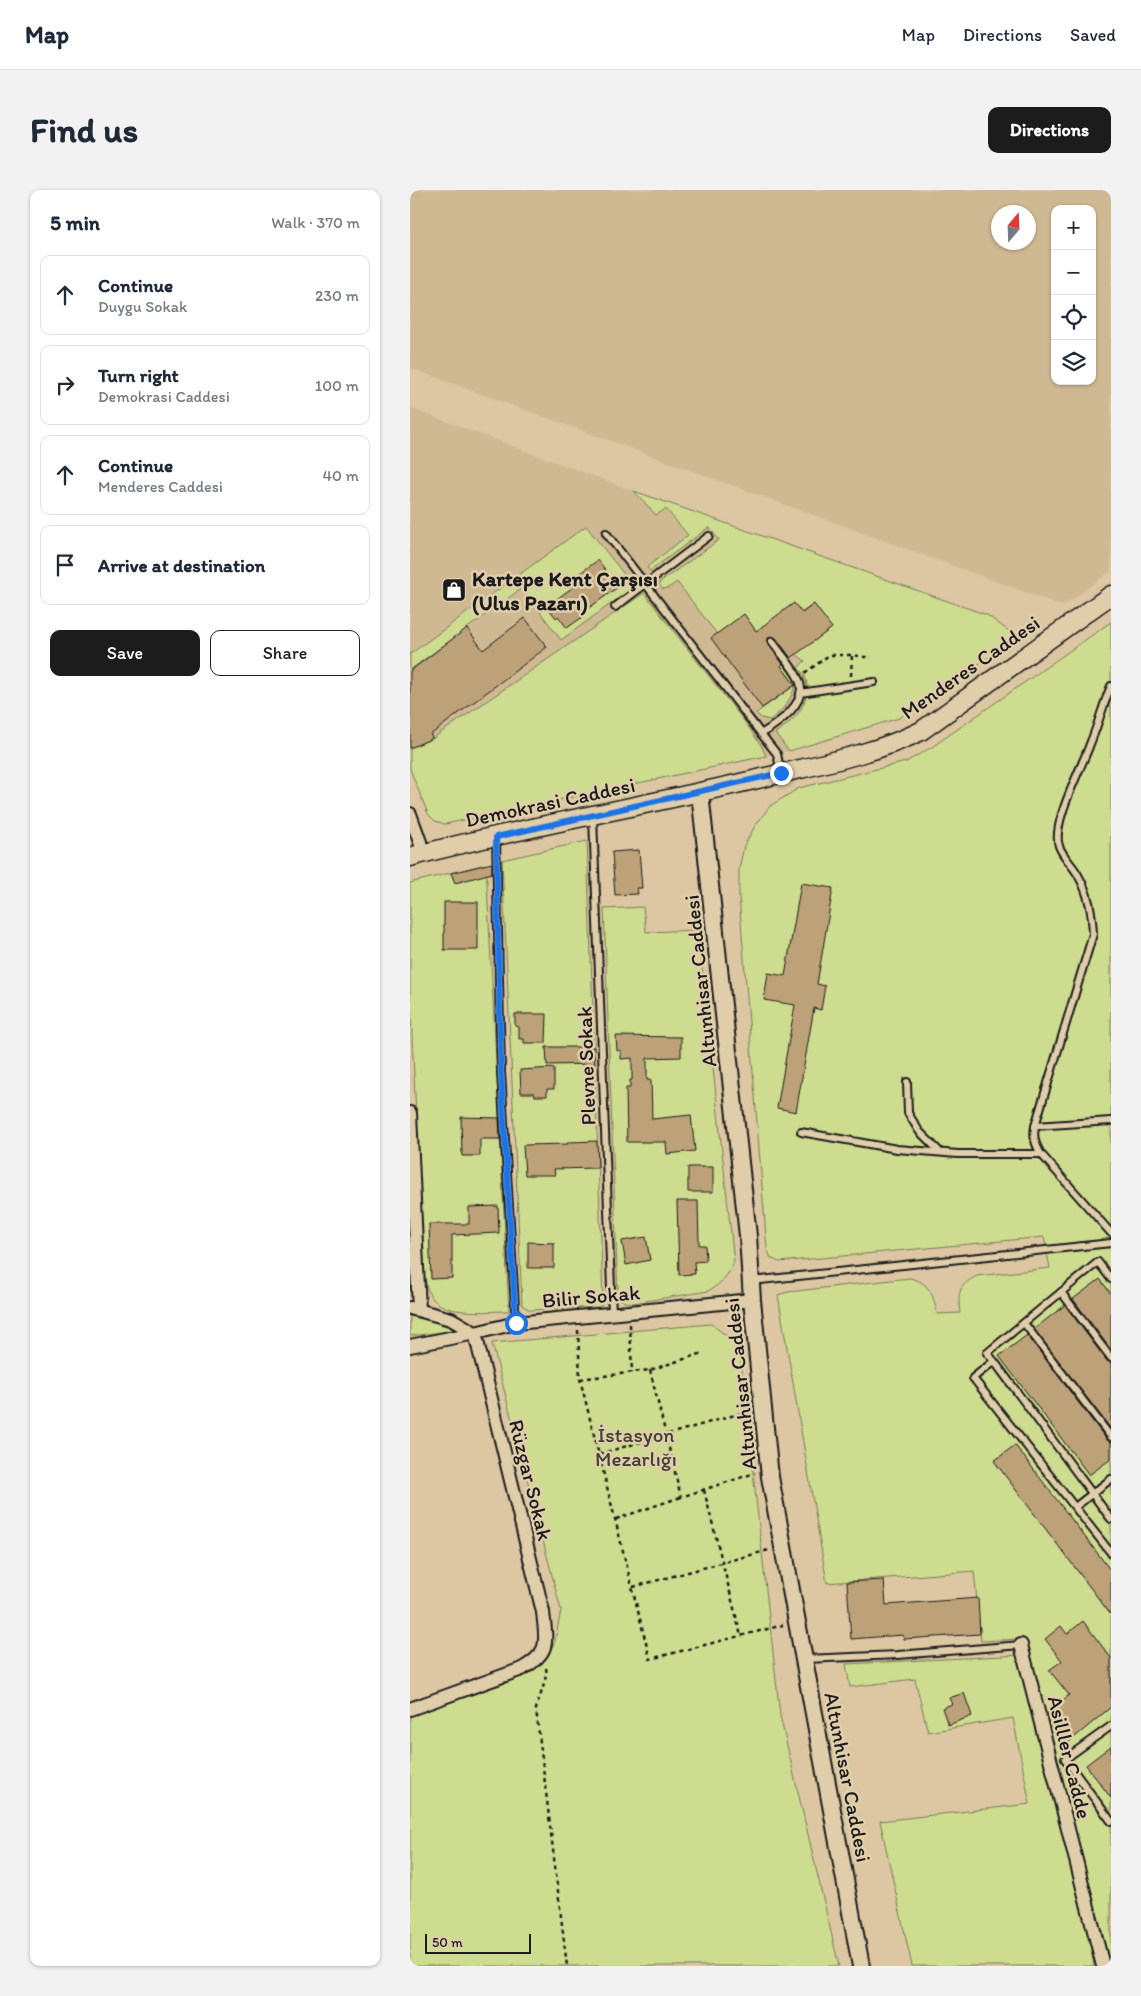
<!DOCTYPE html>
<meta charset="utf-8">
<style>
body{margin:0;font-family:Itim,sans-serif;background:#f2f2f3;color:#1f2937}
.controls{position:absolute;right:15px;top:15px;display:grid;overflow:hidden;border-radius:10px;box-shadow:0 1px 4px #0004}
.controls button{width:45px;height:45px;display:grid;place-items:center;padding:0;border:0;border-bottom:1px solid #e0e1e3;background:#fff;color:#1f2937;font:25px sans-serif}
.compass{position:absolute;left:581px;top:15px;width:45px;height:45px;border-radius:50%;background:#fff;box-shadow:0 1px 4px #0004;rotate:19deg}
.scale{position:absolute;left:15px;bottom:12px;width:106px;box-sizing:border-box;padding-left:5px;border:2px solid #1c1c1c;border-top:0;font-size:14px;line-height:18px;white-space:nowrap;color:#1c1c1c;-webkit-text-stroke:4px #e0ceab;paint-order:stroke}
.stop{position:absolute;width:15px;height:15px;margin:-11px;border:4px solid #1a73e8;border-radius:50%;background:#fff}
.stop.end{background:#1a73e8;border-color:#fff;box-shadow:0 1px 5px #0008}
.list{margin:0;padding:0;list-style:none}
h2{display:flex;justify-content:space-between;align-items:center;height:65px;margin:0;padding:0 20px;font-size:21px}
h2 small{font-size:16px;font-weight:400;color:#747a83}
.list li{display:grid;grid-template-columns:32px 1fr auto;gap:15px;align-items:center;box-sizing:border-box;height:80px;margin:0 10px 10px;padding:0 10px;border:1px solid #e0e1e3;border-radius:10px}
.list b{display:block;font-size:19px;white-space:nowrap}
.list p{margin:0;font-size:16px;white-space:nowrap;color:#747a83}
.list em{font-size:16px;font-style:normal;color:#747a83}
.actions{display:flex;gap:10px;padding:15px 20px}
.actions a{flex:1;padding:11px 0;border:1px solid #1c1c1c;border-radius:10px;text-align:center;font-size:18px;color:#1c1c1c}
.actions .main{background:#1c1c1c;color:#fff}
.icon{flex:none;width:28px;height:28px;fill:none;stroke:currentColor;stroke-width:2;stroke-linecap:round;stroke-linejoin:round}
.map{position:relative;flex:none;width:701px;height:1776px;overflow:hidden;border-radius:10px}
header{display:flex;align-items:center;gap:30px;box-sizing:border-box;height:70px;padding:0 25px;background:#fff;border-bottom:1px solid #e0e1e3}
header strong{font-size:24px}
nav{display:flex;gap:28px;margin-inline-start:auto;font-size:18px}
.intro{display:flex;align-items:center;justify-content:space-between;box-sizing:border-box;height:120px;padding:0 30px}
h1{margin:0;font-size:35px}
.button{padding:12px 22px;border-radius:10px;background:#1c1c1c;color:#fff;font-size:18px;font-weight:700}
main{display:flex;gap:30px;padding:0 30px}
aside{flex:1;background:#fff;border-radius:10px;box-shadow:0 1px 4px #0004}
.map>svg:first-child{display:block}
.built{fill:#cfb993;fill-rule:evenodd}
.green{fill:#cedc8f;stroke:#757c56}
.building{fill:#bda178;stroke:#1c1c1c}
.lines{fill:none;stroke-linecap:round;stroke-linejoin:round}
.service-casing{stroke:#1c1c1c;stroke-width:10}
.minor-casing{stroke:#1c1c1c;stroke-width:16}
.tertiary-casing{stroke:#1c1c1c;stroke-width:20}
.secondary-casing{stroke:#1c1c1c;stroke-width:21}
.path{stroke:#1c1c1c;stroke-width:2.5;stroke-dasharray:4 4;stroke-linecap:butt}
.service{stroke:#e0ceab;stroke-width:6}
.minor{stroke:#e0ceab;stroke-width:12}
.tertiary{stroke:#e0ceab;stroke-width:16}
.secondary{stroke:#e0ceab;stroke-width:18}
.route{stroke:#1a73e8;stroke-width:6}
.labels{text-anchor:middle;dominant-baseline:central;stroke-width:5;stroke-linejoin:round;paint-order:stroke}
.poi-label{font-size:21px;font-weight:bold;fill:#1c1c1c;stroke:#e0ceab;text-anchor:start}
.street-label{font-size:21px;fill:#1c1c1c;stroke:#e0ceab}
.park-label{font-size:21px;fill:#404233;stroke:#e0ceab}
</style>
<header>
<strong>Map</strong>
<nav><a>Map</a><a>Directions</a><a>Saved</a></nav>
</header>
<div class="intro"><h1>Find us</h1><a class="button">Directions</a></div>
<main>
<aside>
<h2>5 min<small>Walk · 370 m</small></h2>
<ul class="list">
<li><svg class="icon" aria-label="ahead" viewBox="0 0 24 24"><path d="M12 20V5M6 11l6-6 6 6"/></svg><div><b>Continue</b><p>Duygu Sokak</p></div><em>230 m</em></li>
<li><svg class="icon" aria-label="right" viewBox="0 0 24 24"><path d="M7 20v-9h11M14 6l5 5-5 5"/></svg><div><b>Turn right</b><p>Demokrasi Caddesi</p></div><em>100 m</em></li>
<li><svg class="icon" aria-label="ahead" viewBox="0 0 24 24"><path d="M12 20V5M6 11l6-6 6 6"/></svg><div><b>Continue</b><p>Menderes Caddesi</p></div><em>40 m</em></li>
<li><svg class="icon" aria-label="arrive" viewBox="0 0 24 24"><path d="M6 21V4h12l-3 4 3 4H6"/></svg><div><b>Arrive at destination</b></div></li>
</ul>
<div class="actions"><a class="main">Save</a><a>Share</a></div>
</aside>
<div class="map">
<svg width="701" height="1776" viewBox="0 0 701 1776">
<rect width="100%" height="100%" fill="#dcc7a2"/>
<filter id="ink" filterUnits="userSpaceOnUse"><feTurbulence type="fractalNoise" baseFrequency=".02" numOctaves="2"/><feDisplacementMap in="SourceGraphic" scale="10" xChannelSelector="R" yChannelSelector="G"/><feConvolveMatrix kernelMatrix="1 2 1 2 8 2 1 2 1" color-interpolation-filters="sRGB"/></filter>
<g filter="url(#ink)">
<!-- built -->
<path class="built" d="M0,0h701v381l-48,35 -653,-238zM645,19h37v172h-37zM588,22h30v30h-30z
M0,218l224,83 353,124 27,20 -6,9 -109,74 -110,33 -344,73 -10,-3 -7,-7 -18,-45z"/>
<!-- green -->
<path class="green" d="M224,301l353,124 27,20 -6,9 -109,74 -110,33 -14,-18c17,-11 30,-22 32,-44 0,-10 -2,-15 -9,-21l7,-7 -9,-7 35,-26 -17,-24 -49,34 31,44c-4,17 -12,28 -26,38l-9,-2 -5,-5 39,-28 -51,-70 -27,19 -40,-52 -9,6 -5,1 -4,-4 1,-3 59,-42 -10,-13 -59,44 -3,-4 41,-32 -22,-26 -10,6z
M176,336l48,61 -73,53 -39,-52 -112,82v-16z
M234,403l100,128 17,24 5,11 -321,68 -10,-3 -7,-7 -18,-45v-21l23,-10z
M701,432v1344h-9l-15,-37 7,37h-182l-32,-145 150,-17 -17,-86 -85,14 -13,-53 -65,8 -4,-23 177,-9 -3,-16 -39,2 -7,-70 -147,12 -49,-288 10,-3 121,-14c20,3 25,18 28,36l23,-1c-2,-19 -3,-27 17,-37l73,-8 -6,-31 -265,25 -8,-4 -4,-9 -28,-353v-27l5,-23 11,-20 15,-20 29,-18 107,-26 26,-15z
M177,651l16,460 -3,6 -70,3 -8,-5 -20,-445z
M76,674l23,447c-20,0 -62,5 -76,-12 -6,-7 -7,-17 -9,-26l-14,-277v-113z
M233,717l3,25 52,-2 36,332c-6,14 -13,22 -26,29l-75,12 -9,-1 -6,-6 -14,-387z
M0,1126l13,2 34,12 -47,6z
M301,1134l28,21 41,371 59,250h-429v-252l117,-42 20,-14 8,-17 6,-31 -69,-267z"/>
<!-- building -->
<path class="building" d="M188,370l20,27 -36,26 2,3 -17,12 -9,-12 -2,2 -9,-12 29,-21 -4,-6z
M384,413l8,10 12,-9 18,24 -41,30 -15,-20 -4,-2 -3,1 -1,7 15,20 -2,2 14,19 -33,23 -51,-70 33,-24 12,17z
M115,428l22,29 -117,88 3,3 -23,10v-77l57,-43 16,22z
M229,660l3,38h-5l1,6 -23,1 -3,-43z
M82,673v10l-37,10 -4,-10z
M391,693l32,5 -16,96 8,2 -4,24 -7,-2 -18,104 -19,-4 18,-103 -31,-5 4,-27 17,3z
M34,712h34v48h-34z
M105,824h32l-1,29h-22v-4h-5v-12l-4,-1z
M206,846l65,1v20l-34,1v22h4l1,39 39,-4 4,36 -28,3 -1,-12h-39l-1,-54h4v-8h2v-22l-11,1v-9l-4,1z
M136,857h48l1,17 -48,1z
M144,878v21h-7v7h-12l-1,-3h-13l-1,-23z
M51,927l38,1 1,21h-20v17h-18z
M187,951l1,27 -44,1 1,6h-30l-2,-30 45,-1v-2z
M278,977h25v25h-25z
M267,1011h21l1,44h6l1,16 -12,1 1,12 -16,1z
M88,1016l1,27 -47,2v43l-21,1 -2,-55h40v-17z
M236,1047l4,23 -24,5 -4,-24z
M118,1052l26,1v25h-26z
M690,1089l11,15v56l-38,-51z
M655,1115l42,56 4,2v66l-77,-100z
M617,1145l80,105 4,2v17l-22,16 -90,-119z
M605,1255l96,126v44l-117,-154z
M474,1390l2,25 92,-7 2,36 -76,5 -1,-4 -52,4 -4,-57z
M673,1431l28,37v49l-42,35 -21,-25 -1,-4 22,-18 -20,-25 13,-9 -17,-22 16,-13 6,8z
M554,1503l8,23 -24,9 -6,-17 10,-4 -3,-6z
M701,1556v52l-25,-33z"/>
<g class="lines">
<defs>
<path id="service" d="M196,343l163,211 8,10 4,19
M205,417l94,-71
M701,496c-8,19 -13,39 -21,58 -8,23 -39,80 -31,102 4,11 14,19 19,29 11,19 14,37 15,59l-58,192c-2,11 0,18 6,28l70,79
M390,503l74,-11
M351,544c16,-10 48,-31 38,-54 -5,-12 -19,-27 -27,-39
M183,627l19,497
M86,647l5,235 15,251
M497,892l1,31 11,18 21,21
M625,936l76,-5
M391,942l96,17 61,5h83
M342,1091l359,-38
M651,1102l50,66
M614,1133l87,114
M584,1171l-7,-8 111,-91 13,17
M665,1317l36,-28
M701,1329l-117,-158 -21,17 138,175
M395,1469l93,-4 123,-10
M701,1536l-46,33 46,62"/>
<path id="minor" d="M0,624l14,39
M0,923l9,197
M0,1118l41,11 24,14 41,-10 236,-23
M0,1156l65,-13 68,279c3,30 8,40 -21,57l-112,40
M611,1455l82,321"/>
<path id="tertiary" d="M290,603l48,443 4,64 18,177 91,489"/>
<path id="secondary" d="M0,667c116,-31 235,-51 352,-79 52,-13 111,-23 159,-47l190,-136"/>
</defs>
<!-- service casing -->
<use href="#service" class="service-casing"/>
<!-- minor casing -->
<use href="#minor" class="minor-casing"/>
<!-- tertiary casing -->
<use href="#tertiary" class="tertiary-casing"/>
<!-- secondary casing -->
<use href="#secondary" class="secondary-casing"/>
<!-- path -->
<path class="path" d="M395,483l24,-18h23l19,3
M441,486l1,-21
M220,1134l2,49
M168,1140l2,49 70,280 133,-34
M240,1180l31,127 74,-24
M170,1189l70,-9 53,-17
M189,1264l150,-43
M294,1300l37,146
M206,1329l65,-22
M223,1397l136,-37
M136,1478c2,9 -7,30 -10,41l31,257"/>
<!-- service -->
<use href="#service" class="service"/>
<!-- minor -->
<use href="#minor" class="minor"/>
<!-- tertiary -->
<use href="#tertiary" class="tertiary"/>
<!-- secondary -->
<use href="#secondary" class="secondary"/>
</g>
</g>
<g class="lines" filter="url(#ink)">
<!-- route -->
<path class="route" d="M106,1133l-15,-251 -5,-235 285,-64"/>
</g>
<!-- icons -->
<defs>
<symbol id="shop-square" viewBox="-11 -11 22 22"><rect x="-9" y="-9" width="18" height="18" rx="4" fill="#1c1c1c" stroke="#e0ceab"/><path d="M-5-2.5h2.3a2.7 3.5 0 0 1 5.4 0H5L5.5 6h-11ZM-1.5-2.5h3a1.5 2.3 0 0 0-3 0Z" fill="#fff"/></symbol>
</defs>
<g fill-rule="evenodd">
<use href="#shop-square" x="30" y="386" width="28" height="28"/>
</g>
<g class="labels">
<!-- poi labels -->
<g class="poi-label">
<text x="62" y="388">Kartepe Kent Çarşısı<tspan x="62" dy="24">(Ulus Pazarı)</tspan></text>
</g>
<!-- street labels -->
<g class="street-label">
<text transform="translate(560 477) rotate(-35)">Menderes Caddesi</text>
<text transform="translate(140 612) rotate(-12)">Demokrasi Caddesi</text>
<text transform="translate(290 791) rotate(-96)">Altunhisar Caddesi</text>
<text transform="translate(176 876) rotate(-92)">Plevne Sokak</text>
<text transform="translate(181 1106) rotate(-5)">Bilir Sokak</text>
<text transform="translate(330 1194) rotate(-96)">Altunhisar Caddesi</text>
<text transform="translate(121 1290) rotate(76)">Rüzgar Sokak</text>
<text transform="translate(660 1567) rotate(76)">Asilller Cadde</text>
<text transform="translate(438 1587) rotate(79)">Altunhisar Caddesi</text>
</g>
<!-- park labels -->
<g class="park-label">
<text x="226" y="1244">İstasyon<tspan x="226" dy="24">Mezarlığı</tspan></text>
</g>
</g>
</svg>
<div class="controls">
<button>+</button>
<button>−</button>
<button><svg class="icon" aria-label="locate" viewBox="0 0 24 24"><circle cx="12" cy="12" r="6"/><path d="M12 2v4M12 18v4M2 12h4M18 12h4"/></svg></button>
<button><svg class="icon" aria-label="layers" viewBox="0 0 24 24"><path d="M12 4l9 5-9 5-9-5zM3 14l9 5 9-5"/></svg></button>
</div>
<svg class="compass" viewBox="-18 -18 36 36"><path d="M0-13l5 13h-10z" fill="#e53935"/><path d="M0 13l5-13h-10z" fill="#747a83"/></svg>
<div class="scale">50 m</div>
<div class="stop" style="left:106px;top:1133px"></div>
<div class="stop end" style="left:371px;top:583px"></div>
</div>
</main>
